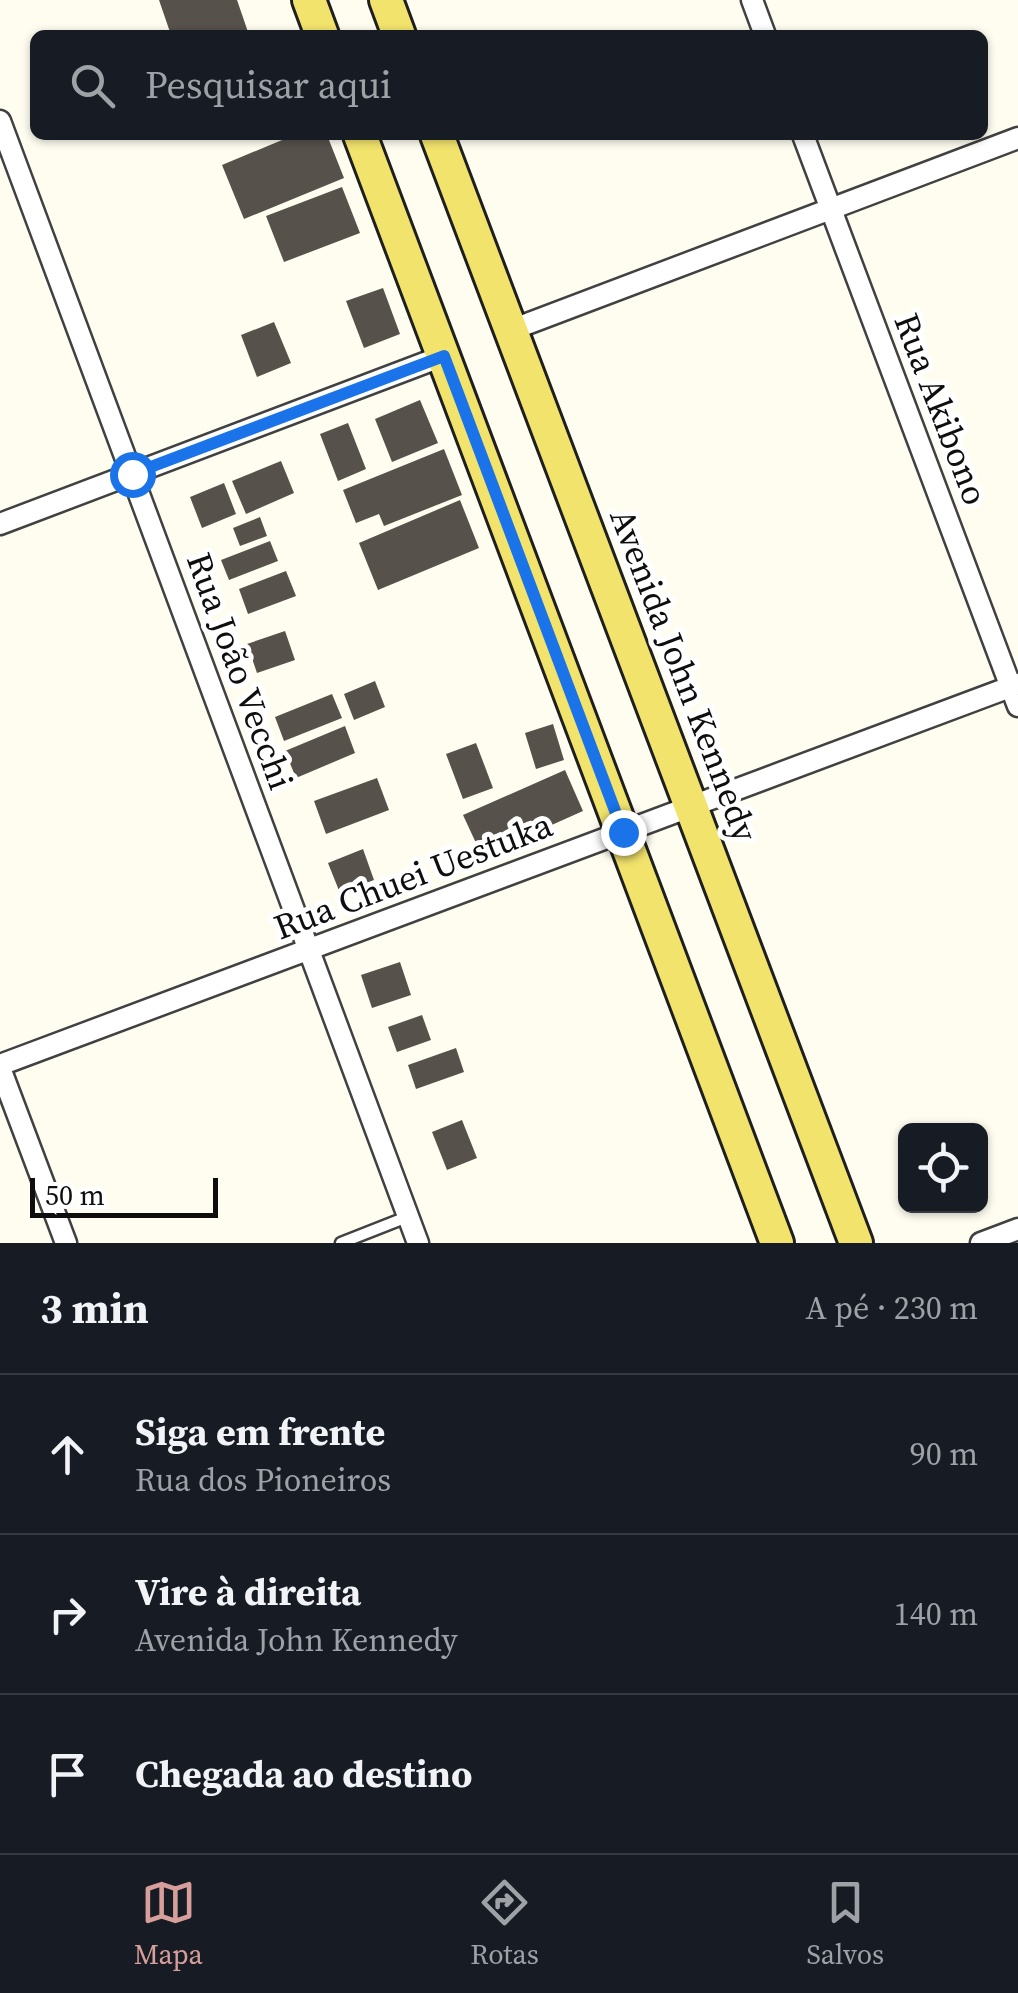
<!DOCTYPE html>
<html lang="pt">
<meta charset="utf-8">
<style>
body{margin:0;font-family:"Source Serif 4",serif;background:#20242c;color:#f1f3f6}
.controls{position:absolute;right:30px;bottom:30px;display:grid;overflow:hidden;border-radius:15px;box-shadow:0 2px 8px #0004}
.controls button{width:90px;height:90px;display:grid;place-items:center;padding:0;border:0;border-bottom:2px solid #363941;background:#171b24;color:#f1f3f6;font:50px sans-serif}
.scale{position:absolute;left:30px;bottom:25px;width:188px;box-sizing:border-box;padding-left:10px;border:5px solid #0e0e0e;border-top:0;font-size:28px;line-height:35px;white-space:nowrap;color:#0e0e0e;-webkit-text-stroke:8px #fff;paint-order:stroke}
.stop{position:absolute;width:30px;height:30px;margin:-22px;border:8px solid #1a73e8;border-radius:50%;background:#fff}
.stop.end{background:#1a73e8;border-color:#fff;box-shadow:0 2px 10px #0008}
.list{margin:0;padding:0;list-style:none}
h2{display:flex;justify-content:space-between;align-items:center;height:130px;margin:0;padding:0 40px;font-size:42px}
h2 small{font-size:32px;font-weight:400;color:#9ea1a6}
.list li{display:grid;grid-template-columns:65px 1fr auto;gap:30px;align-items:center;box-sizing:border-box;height:160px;padding:0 40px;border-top:2px solid #363941}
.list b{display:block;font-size:38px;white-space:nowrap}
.list p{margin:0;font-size:32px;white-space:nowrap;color:#9ea1a6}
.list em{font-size:32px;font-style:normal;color:#9ea1a6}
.icon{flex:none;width:55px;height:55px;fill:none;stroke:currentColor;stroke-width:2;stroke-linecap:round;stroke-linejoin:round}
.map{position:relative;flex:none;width:1018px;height:1243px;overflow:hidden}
.search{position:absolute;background:#171b24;box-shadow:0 2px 8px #0004;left:30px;right:30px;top:30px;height:110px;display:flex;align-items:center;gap:25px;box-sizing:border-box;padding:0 35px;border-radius:15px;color:#9ea1a6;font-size:38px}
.sheet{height:610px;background:#171b24}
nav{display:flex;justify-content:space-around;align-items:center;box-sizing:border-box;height:140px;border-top:2px solid #363941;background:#171b24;font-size:28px;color:#9ea1a6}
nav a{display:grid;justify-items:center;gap:5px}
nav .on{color:#d79f9b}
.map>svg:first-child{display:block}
.building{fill:#56514b}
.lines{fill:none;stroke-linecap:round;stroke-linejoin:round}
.service-casing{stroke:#414141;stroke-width:15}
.minor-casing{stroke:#414141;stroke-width:25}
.primary-casing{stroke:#1f1f1f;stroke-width:38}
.service{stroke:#fff;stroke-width:10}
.minor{stroke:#fff;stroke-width:20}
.primary{stroke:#f2e36c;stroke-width:32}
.route{stroke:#1a73e8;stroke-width:12}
.labels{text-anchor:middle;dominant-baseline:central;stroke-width:10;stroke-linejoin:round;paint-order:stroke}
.street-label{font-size:35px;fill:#0e0e0e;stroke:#fff}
</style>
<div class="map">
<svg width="1018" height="1243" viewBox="0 0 1018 1243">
<rect width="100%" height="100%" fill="#fefdf0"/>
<!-- building -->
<path class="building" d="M159,0h78l11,32 -77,3z
M294,135h33l17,43 -100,41 -22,-54z
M342,187l18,46 -76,29 -18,-46z
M383,288l17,46 -36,14 -18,-47z
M274,322l17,41 -34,14 -16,-42z
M420,400l18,43 -46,19 -17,-43z
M348,423l18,46 -28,12 -18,-47z
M444,449l18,46 -78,31 -5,-12 -23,9 -13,-33z
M281,461l13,32 -48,21 -14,-33z
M224,483l12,31 -34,14 -12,-31z
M460,500l19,48 -101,42 -19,-47z
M260,517l7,19 -27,10 -7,-18z
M270,541l8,20 -49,19 -8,-20z
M286,571l10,25 -48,18 -9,-25z
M285,631l10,29 -38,13 -10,-29z
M375,681l10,26 -31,13 -10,-26z
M332,694l10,24 -58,23 -9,-24z
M553,724l11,36 -28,9 -11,-36z
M345,726l10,27 -59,25 -11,-27z
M476,743l17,45 -30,11 -17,-45z
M565,770l18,41 -101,45 -19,-41z
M377,778l12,32 -63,24 -12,-33z
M363,849l11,31 -34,13 -12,-30z
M400,962l11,33 -39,13 -11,-33z
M422,1015l9,25 -34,12 -9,-25z
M456,1048l8,24 -48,17 -8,-24z
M462,1120l15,38 -30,12 -15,-38z"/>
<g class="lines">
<defs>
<path id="service" d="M341,1243l66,-26"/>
<path id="minor" d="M752,0l13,35
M0,121l418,1122
M803,135l215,571
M511,330l507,-192
M0,524l443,-168
M0,1065l1018,-381
M0,1068l66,175
M981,1243l37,-14"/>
<path id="primary" d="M309,0l13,35
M386,0l13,35
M360,135l417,1108
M437,135l419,1108"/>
</defs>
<!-- service casing -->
<use href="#service" class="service-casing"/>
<!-- minor casing -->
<use href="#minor" class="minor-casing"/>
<!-- primary casing -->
<use href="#primary" class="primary-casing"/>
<!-- service -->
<use href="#service" class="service"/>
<!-- minor -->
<use href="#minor" class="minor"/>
<!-- primary -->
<use href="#primary" class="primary"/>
</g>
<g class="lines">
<!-- route -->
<path class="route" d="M132,474l312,-118 179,476"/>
</g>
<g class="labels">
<!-- street labels -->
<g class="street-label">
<text transform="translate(941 409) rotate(69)">Rua Akibono</text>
<text transform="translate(240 671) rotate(70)">Rua João Vecchi</text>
<text transform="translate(684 675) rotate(69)">Avenida John Kennedy</text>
<text transform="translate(413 876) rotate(-21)">Rua Chuei Uestuka</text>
</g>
</g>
</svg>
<div class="controls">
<button><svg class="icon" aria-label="locate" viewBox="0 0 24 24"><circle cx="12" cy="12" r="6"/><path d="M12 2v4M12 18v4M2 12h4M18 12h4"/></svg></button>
</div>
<div class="scale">50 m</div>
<div class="stop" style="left:132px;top:474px"></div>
<div class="stop end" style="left:623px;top:832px"></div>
<div class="search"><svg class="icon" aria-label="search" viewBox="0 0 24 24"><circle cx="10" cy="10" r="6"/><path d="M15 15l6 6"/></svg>Pesquisar aqui</div>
</div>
<section class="sheet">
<h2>3 min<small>A pé · 230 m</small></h2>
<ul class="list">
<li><svg class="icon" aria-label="ahead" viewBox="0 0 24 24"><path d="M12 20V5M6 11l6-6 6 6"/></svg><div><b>Siga em frente</b><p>Rua dos Pioneiros</p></div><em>90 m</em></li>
<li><svg class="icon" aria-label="right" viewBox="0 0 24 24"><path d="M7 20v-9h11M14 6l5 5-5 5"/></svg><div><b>Vire à direita</b><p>Avenida John Kennedy</p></div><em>140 m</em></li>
<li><svg class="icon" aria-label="arrive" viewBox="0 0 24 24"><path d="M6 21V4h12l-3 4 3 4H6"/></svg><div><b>Chegada ao destino</b></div></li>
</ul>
</section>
<nav>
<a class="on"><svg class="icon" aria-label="map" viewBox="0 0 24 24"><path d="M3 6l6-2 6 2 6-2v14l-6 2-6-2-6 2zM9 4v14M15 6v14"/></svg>Mapa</a>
<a><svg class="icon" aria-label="directions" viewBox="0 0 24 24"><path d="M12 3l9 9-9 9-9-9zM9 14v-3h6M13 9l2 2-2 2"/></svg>Rotas</a>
<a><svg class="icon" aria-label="saved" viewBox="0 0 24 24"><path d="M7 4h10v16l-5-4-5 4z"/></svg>Salvos</a>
</nav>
